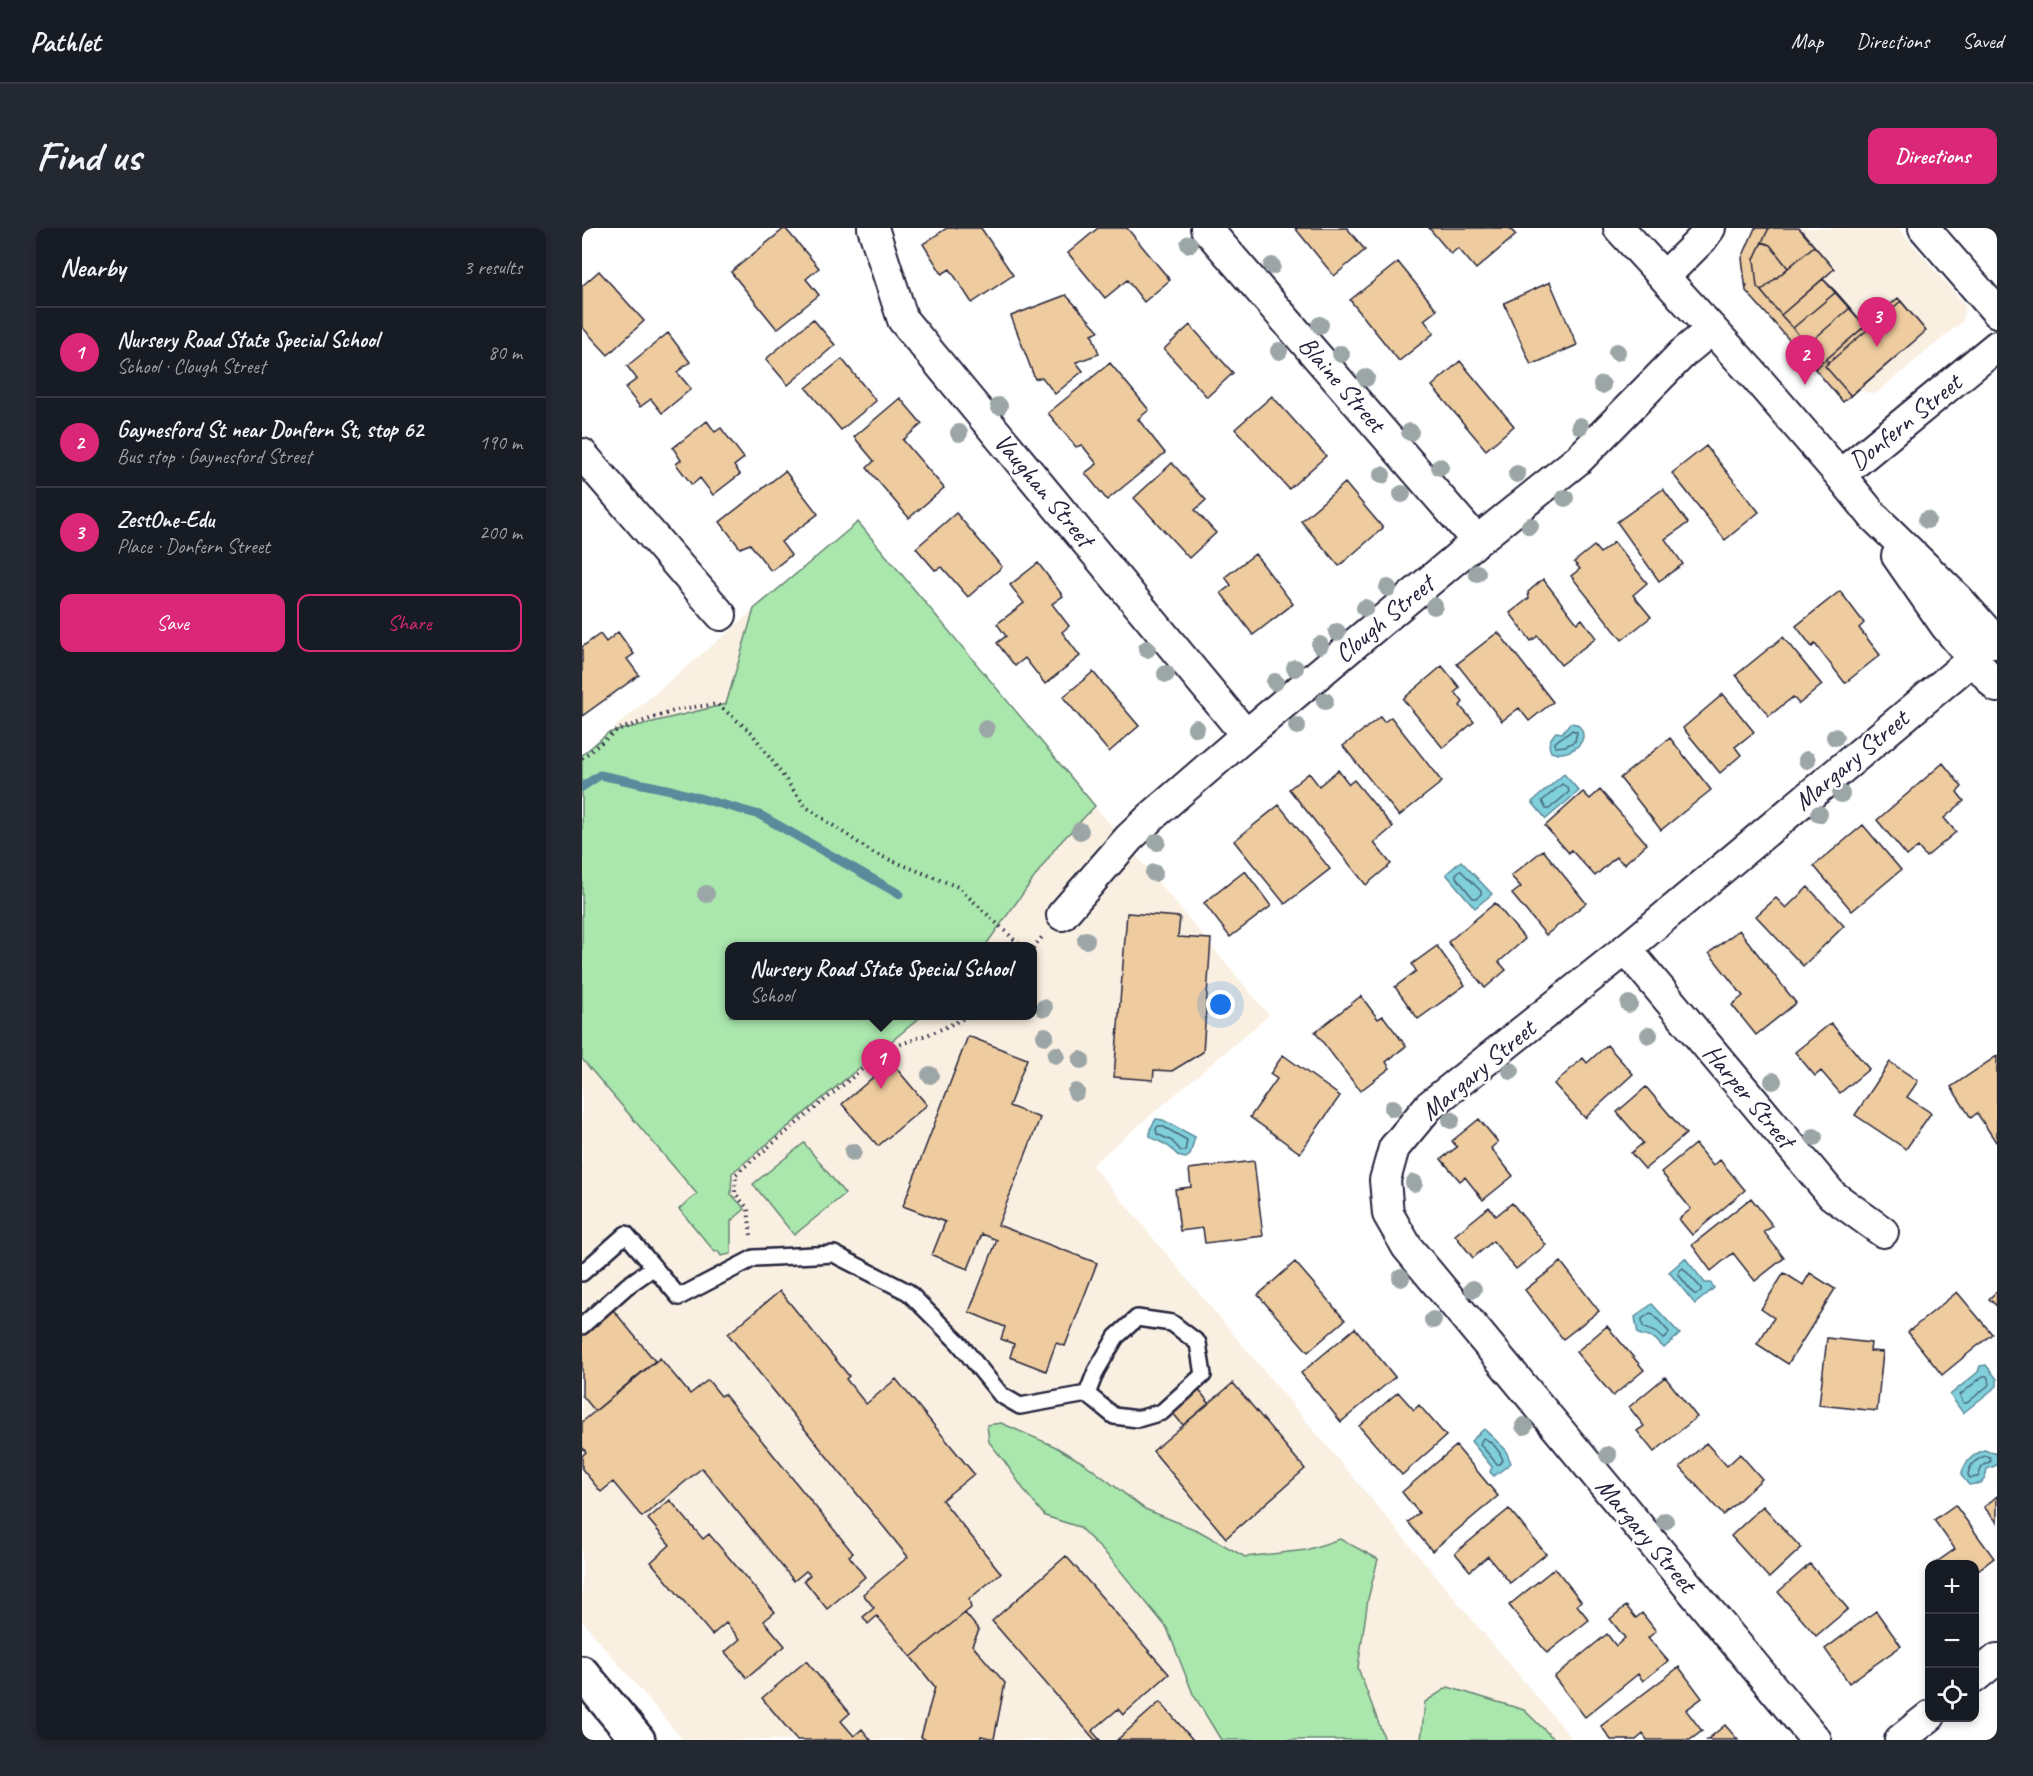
<!DOCTYPE html>
<meta charset="utf-8">
<style>
body{margin:0;font-family:Caveat,sans-serif;background:#242831;color:#f1f3f6}
.controls{position:absolute;right:18px;bottom:18px;display:grid;overflow:hidden;border-radius:12px;box-shadow:0 3px 9px #0003}
.controls button{width:54px;height:54px;display:grid;place-items:center;padding:0;border:0;border-bottom:2px solid #363941;background:#171b24;color:#f1f3f6;font:30px sans-serif}
.you{position:absolute;left:639px;top:777px;width:21px;height:21px;margin:-15px;border:4px solid #fff;border-radius:50%;background:#1a73e8;box-shadow:0 0 0 9px #1a73e833}
.badge{display:grid;place-items:center;width:39px;height:39px;border-radius:50%;background:#db2777;color:#fff;font-size:20px;font-weight:700}
.pin{position:absolute;translate:-50% -50px;filter:drop-shadow(0 2px 3px #0008)}
.pin::after{content:'';position:absolute;top:32px;width:21px;height:18px;background:inherit;clip-path:polygon(0 0,100% 0,50% 100%)}
.popup{position:absolute;left:143px;top:714px;width:312px;height:78px;box-sizing:border-box;display:grid;place-content:center;border-radius:12px;background:#171b24;filter:drop-shadow(0 2px 4px #0005);font-size:20px;white-space:nowrap;color:#9ea1a6}
.popup b{font-size:22px;color:#f1f3f6}
.popup::after{content:'';position:absolute;left:50%;top:100%;margin-left:-12px;border:12px solid transparent;border-top-color:#171b24}
.list{margin:0;padding:0;list-style:none}
h2{display:flex;justify-content:space-between;align-items:center;height:78px;margin:0;padding:0 24px;font-size:26px}
h2 small{font-size:20px;font-weight:400;color:#9ea1a6}
.list li{display:grid;grid-template-columns:39px 1fr auto;gap:18px;align-items:center;box-sizing:border-box;height:90px;padding:0 24px;border-top:2px solid #363941}
.list b{display:block;font-size:22px;white-space:nowrap}
.list p{margin:0;font-size:20px;white-space:nowrap;color:#9ea1a6}
.list em{font-size:20px;font-style:normal;color:#9ea1a6}
.actions{display:flex;gap:12px;padding:18px 24px}
.actions a{flex:1;padding:14px 0;border:2px solid #db2777;border-radius:12px;text-align:center;font-size:21px;color:#db2777}
.actions .main{background:#db2777;color:#fff}
.icon{flex:none;width:33px;height:33px;fill:none;stroke:currentColor;stroke-width:2;stroke-linecap:round;stroke-linejoin:round}
.map{position:relative;flex:none;width:1415px;height:1512px;overflow:hidden;border-radius:12px}
header{display:flex;align-items:center;gap:36px;box-sizing:border-box;height:84px;padding:0 30px;background:#171b24;border-bottom:2px solid #363941}
header strong{font-size:28px}
nav{display:flex;gap:33px;margin-inline-start:auto;font-size:21px}
.intro{display:flex;align-items:center;justify-content:space-between;box-sizing:border-box;height:144px;padding:0 36px}
h1{margin:0;font-size:42px}
.button{padding:15px 27px;border-radius:12px;background:#db2777;color:#fff;font-size:21px;font-weight:700}
main{display:flex;gap:36px;padding:0 36px}
aside{flex:1;background:#171b24;border-radius:12px;box-shadow:0 3px 9px #0003}
.map>svg:first-child{display:block}
.built{fill:#faf0e2;fill-rule:evenodd}
.green{fill:#aae7ad;stroke:#668474;stroke-width:1.5}
.water{fill:#80d0db;stroke:#5a8a9b;stroke-width:1.5}
.lines{fill:none;stroke-linecap:round;stroke-linejoin:round}
.shore{stroke:#48687b;stroke-width:1.5}
.stream{stroke:#5a8a9b;stroke-width:9}
.building{fill:#eecc9f;stroke:#22223b;stroke-width:1.5}
.service-casing{stroke:#22223b;stroke-width:20}
.minor-casing{stroke:#22223b;stroke-width:34}
.secondary-casing{stroke:#22223b;stroke-width:38}
.path{stroke:#22223b;stroke-width:4;stroke-dasharray:1.5 4.5;stroke-linecap:butt}
.service{stroke:#fff;stroke-width:15}
.minor{stroke:#fff;stroke-width:30}
.secondary{stroke:#fff;stroke-width:33}
.tree{fill:#9ca6a6}
.labels{text-anchor:middle;dominant-baseline:central;stroke-width:5;stroke-linejoin:round;paint-order:stroke}
.street-label{font-size:26px;fill:#22223b;stroke:#fff}
</style>
<header>
<strong>Pathlet</strong>
<nav><a>Map</a><a>Directions</a><a>Saved</a></nav>
</header>
<div class="intro"><h1>Find us</h1><a class="button">Directions</a></div>
<main>
<aside>
<h2>Nearby<small>3 results</small></h2>
<ul class="list">
<li><span class="badge">1</span><div><b>Nursery Road State Special School</b><p>School · Clough Street</p></div><em>80 m</em></li>
<li><span class="badge">2</span><div><b>Gaynesford St near Donfern St, stop 62</b><p>Bus stop · Gaynesford Street</p></div><em>190 m</em></li>
<li><span class="badge">3</span><div><b>ZestOne-Edu</b><p>Place · Donfern Street</p></div><em>200 m</em></li>
</ul>
<div class="actions"><a class="main">Save</a><a>Share</a></div>
</aside>
<div class="map">
<svg width="1415" height="1512" viewBox="0 0 1415 1512">
<rect width="100%" height="100%" fill="#fff"/>
<filter id="ink" filterUnits="userSpaceOnUse"><feTurbulence type="fractalNoise" baseFrequency=".0167" numOctaves="2"/><feDisplacementMap in="SourceGraphic" scale="12" xChannelSelector="R" yChannelSelector="G"/><feConvolveMatrix kernelMatrix="1 2 1 2 8 2 1 2 1" color-interpolation-filters="sRGB"/></filter>
<g filter="url(#ink)">
<!-- built -->
<path class="built" d="M1187,0h130l66,77 -2,16 -88,73 -32,-7 -86,-100z
M276,294l411,493 -177,150 481,575h-890l-101,-119v-866zM148,718h303v70h-303z"/>
<!-- green -->
<path class="green" d="M276,294l237,284 -38,40 -72,100h-255v70h192l-190,157 -1,21 14,15 -14,12v33l-10,2 -3,-5 -3,1 -36,-43 18,-15 -115,-135v-304l26,-22 118,-29 28,-95z
M222,915l41,51 -51,41 -41,-51z
M419,1195l53,23 31,18 60,45 54,22 46,26 61,-7 34,-11 38,20 -10,40 -10,69 27,72h-164l-28,-46 -26,-66 -57,-70 -31,-31 -34,-11 -19,-23 -21,-31 -16,-20 -2,-17z
M866,1459l76,23 31,30h-134l4,-38z"/>
<!-- water -->
<path class="water" d="M988,495l7,1c18,17 -9,34 -26,28 -4,-9 -1,-13 5,-20l6,1z
M982,546l15,17 -33,28 -14,-17z
M879,633l31,33 -17,14 -29,-34z
M574,891l7,1 32,17 -5,18 -4,3c-10,-1 -10,-6 -17,-11 -6,-5 -13,-6 -19,-11v-7z
M1103,1030l20,25h6l3,5 -19,16 -26,-32z
M1070,1076l28,30 -16,14 -9,-9 -17,-5 -3,-17z
M1404,1137l11,14v7l-34,27 -13,-18 28,-23 2,-6z
M902,1201l21,20 6,14 -17,13 -4,-4 2,-5 -21,-26z
M1402,1222l13,4v11l-10,4 -2,9 -4,5 -12,2 -8,-10c4,-13 11,-20 23,-25z"/>
<g class="lines">
<!-- shore -->
<path class="shore" d="M990,502l5,2 -2,9 -9,5 -11,1v-4c4,-6 12,-7 17,-13z
M980,556l6,4 1,4 -20,17h-3l-4,-8z
M878,642l21,21v3l-4,4h-4l-17,-21v-3z
M576,898h4l25,14 -2,11h-4l-9,-10 -15,-7 -1,-5z
M1101,1040l18,20v3l-4,3h-3l-16,-20 1,-3z
M1068,1085l3,1 16,18 -3,6 -3,1 -6,-6 -14,-6 -1,-8z
M1401,1148h4l3,8 -23,19h-4l-3,-8z
M901,1210c9,3 17,13 20,22l-3,4h-3l-17,-20z
M1403,1228l5,1 1,4 -9,5 -4,11 -8,1 -2,-3c1,-10 9,-16 17,-19z"/>
<!-- stream -->
<path class="stream" d="M0,559l18,-12 71,15 89,25 139,79"/>
</g>
<!-- building -->
<path class="building" d="M203,0l34,40 -13,11 13,16 -42,34 -46,-57z
M365,0h34l32,47 -41,28 -22,-34 -8,5 -19,-30z
M516,0h29l43,52 -26,22 -17,-22 -22,18 -37,-45z
M713,0h52l18,22 -31,26z
M847,0h80l7,7 -40,34 -18,-21 -7,6z
M1173,0h44l35,41 -11,10 42,47 -50,43 -69,-78 -4,-33z
M1187,0h30l15,18 -26,22 -18,-23 -8,-3z
M1180,14l8,3 18,23 -27,23 -4,-4 -3,-28z
M1232,18l20,23 -53,46 -20,-24z
M816,34l39,48 -13,10 10,13 -35,28 -49,-61z
M17,43l45,50 -36,34 -26,-28v-41z
M1241,51l13,13 -43,36 -12,-13z
M968,54l27,63 -46,20 -27,-62z
M1254,64l14,16 -43,37 -14,-17z
M484,67l33,36 -7,3 7,20 -23,8 7,9 -28,23 -13,-17 -7,2 -24,-63z
M1316,70l28,33 -83,71 -28,-33z
M1319,73l25,30 -75,65 -26,-30z
M1268,80l15,18 -42,36 -16,-17z
M231,91l22,26 -47,40 -22,-26z
M608,97l43,48 -26,24 -43,-48z
M86,105l22,29 -13,10 14,17 -29,24 -11,-14 -11,8 -15,-19 12,-9 -10,-13z
M260,131l34,42 -35,29 -35,-42z
M878,133l54,65 -28,24 -54,-64z
M528,135l39,47 -11,9 27,34 -58,47 -22,-27 12,-9 -15,-19 -6,2 -28,-34z
M690,168l54,60 -37,33 -54,-60z
M318,170l22,26 -19,16 41,48 -35,30 -42,-50 7,-7 -20,-24z
M125,193l8,11 6,-4 23,30 -10,8 6,8 -27,21 -13,-17 -8,7 -16,-21 5,-4 -8,-12z
M1124,218l53,66 -34,28 -53,-67z
M590,235l34,37 -11,10 21,23 -27,25 -55,-60z
M203,243l33,43 -37,28 10,13 -20,16 -21,-27 -10,4 -20,-26z
M763,255l38,45 -44,38 -38,-45z
M1081,261l25,34 -23,16 18,25 -24,17 -42,-59z
M374,285l46,54 -34,30 -26,-30 -7,3 -19,-22z
M1032,314l33,41 -14,12 18,22 -29,23 -51,-64 9,-7 -6,-7 20,-16 6,7z
M673,326l38,50 -40,31 -32,-42 10,-8 -6,-8z
M456,335l25,33 -11,8 17,22 -7,6 18,24 -35,28 -20,-26 -10,8 -18,-23 9,-7 -9,-12 27,-21 -14,-18z
M961,351l34,44 5,-4 14,19 -35,27 -23,-29 -7,5 -21,-28 19,-15 -1,-6z
M1258,363l24,32 -5,5 21,27 -35,28 -30,-39 -3,3 -16,-21z
M36,404l16,22 -7,5 12,16 -57,41v-69l18,-13 6,8z
M916,404l55,70 -24,19 -10,-13 -17,13 -45,-57z
M1201,409l39,48 -23,19 -6,-7 -24,19 -33,-41z
M860,438l18,22 -5,4 8,10 -3,4 14,16 -31,26 -40,-49z
M511,444l46,54 -30,26 -46,-55z
M1141,466l31,38 -19,15 6,8 -21,18 -37,-45z
M798,489l4,5 7,-5 51,65 -43,34 -56,-70z
M1088,510l41,52 -50,40 -41,-52z
M1361,535l19,24 -5,5 7,9 -20,17 12,14 -30,25 -8,-10 -11,9 -30,-36z
M756,542l11,14 5,-4 39,47 -19,16 17,21 -25,21 -77,-96 20,-16 10,13z
M1018,562l47,54 -23,20 -8,-7 -21,19 -24,-26 -2,3 -24,-27 38,-34 7,7z
M697,577l51,64 -45,35 -51,-63z
M1281,597l38,45 -49,41 -38,-45z
M961,622l43,53 -40,32 -34,-41 9,-7 -10,-11z
M663,643l26,35 -41,31 -26,-34z
M1226,659l36,39 -41,40 -47,-50 20,-18 10,10z
M913,675l30,36 -26,23 7,8 -21,18 -37,-46z
M545,685l53,4 -2,20 33,2 -8,113 -31,19 -18,-1 -1,10 -39,-3z
M1157,702l57,73 -40,32 -24,-30 11,-9 -34,-43z
M855,718l28,39 -47,34 -23,-32 21,-16 -4,-7z
M779,768l17,23 5,-3 23,30 -20,16 4,6 -30,23 -45,-59z
M1249,795l38,46 -29,24 -19,-22 -6,5 -20,-24z
M386,808l59,23 -18,47 31,12 -42,107 99,38 -32,83 -9,-3 -10,28 -36,-14 4,-13 -13,-5 4,-12 -36,-15 28,-72 -15,-6 -14,35 -36,-14 13,-33 -42,-16z
M1025,817l26,29 -48,44 -31,-34 29,-26 4,5z
M701,827l57,41 -40,57 -50,-36 27,-38 -7,-5z
M1415,828v86h-1l-19,-29 -6,5 -20,-31z
M309,834l36,43 -49,41 -36,-42z
M1308,834l28,19 -11,16 24,16 -25,36 -51,-34z
M1064,859l40,47 -41,35 -14,-16 12,-10 -26,-31z
M897,891l19,23 -7,6 22,28 -30,24 -18,-23 -5,4 -19,-22 16,-12 -5,-6z
M1113,916l18,22 7,-6 25,30 -53,45 -13,-16 12,-10 -30,-37z
M672,933l9,75 -58,7 -2,-15 -23,3 -5,-42 16,-2 -2,-18z
M1169,970l22,28 -9,6 20,26 -29,23 -22,-28 -22,18 -19,-26z
M930,975l34,42 -30,24 -23,-28 -20,17 -18,-23 34,-28 7,9z
M713,1034l50,58 -37,32 -50,-57z
M979,1034l38,49 -36,28 -38,-49z
M1202,1045l19,12 7,-12 25,16 -47,75 -31,-20 17,-26 -13,-9z
M198,1063l69,85 -3,3 20,25 30,-25 78,95 -32,26 59,73 -32,26 2,9 -60,49 -34,-41 -9,8 -5,-7 11,-9 -11,-14 45,-37 -180,-223z
M1415,1063v15l-8,-7z
M1375,1064l35,42 -50,41 -34,-43z
M28,1078l45,55 -60,50 -13,-16v-66z
M1025,1098l37,44 -31,26 -37,-44z
M773,1100l40,49 -54,45 -40,-49z
M1245,1110l44,5 -1,8 13,1 -6,59 -58,-6z
M78,1130l30,36 18,-14 13,16 3,-2 129,159 -4,3 16,21 -38,32 -23,-29 6,-5 -4,-4 -12,10 -92,-113 -60,49 -29,-35 -12,10 -19,-23v-13l4,-4 -4,-5v-25z
M1083,1149l32,40 -43,35 -17,-21 7,-5 -15,-19z
M651,1155l72,86 -79,69 -73,-87z
M616,1161l11,14 -26,22 -12,-14z
M816,1164l16,18 5,-5 27,31 -44,39 -43,-49z
M1124,1215l21,23 13,-12 22,25 -39,36 -43,-48z
M874,1218l42,50 -66,55 -24,-29 11,-9 -17,-21z
M1415,1268v26l-13,-15z
M88,1272l33,39 6,-5 66,78 -11,9 21,25 -38,32 -22,-26 15,-13 -14,-16 -14,12 -61,-73 19,-17 -22,-26z
M1373,1277l39,53 -20,15v-9h-40l21,-15 -21,-29z
M1181,1278l38,42 -32,30 -38,-42z
M927,1281l37,45 -36,29 -22,-27 -18,15 -15,-18z
M484,1328l103,118 -46,41 -5,-6 -26,22 8,9h-5l-103,-119z
M1228,1336l38,45 -32,27 -38,-44z
M973,1340l26,33 -4,4 12,15 -42,33 -38,-48z
M1044,1378l10,12 6,-5 14,18 -8,7 20,23 -25,20 -5,-7 -53,43 -31,-40 53,-43 9,12 9,-8 -15,-19z
M1294,1383l25,35 -52,37 -24,-34z
M383,1385l14,17 -7,15 33,38 -11,56 -13,-3 -1,4h-54l-5,-3 14,-50 -24,-30z
M224,1433l44,52 -9,8 13,15 8,-7 9,11h-74l-35,-42z
M1097,1439l23,31 -16,12 16,21 -12,9h-43l-4,-6 -7,6h-25l-10,-14z
M578,1474l33,38h-76z
M1143,1497l13,15h-31z"/>
<g class="lines">
<defs>
<path id="service" d="M0,1045l44,-39 53,63 75,-39 80,-4 74,38 51,51 42,52 19,11 67,-12 27,22 24,3 24,-7 41,-37 -5,-32 -26,-20 -35,-5 -21,19 -20,34 -9,23
M0,1098l45,-40 27,-19"/>
<path id="minor" d="M291,0l30,92 343,415
M624,0l271,313
M1037,0l133,145 88,102 34,42 85,83 38,43
M1342,0l73,84
M1082,49l38,-38 8,-11
M0,226l139,161
M1258,247l157,-129
M1315,328l48,69 52,62
M480,687l67,-77 22,-21 95,-82 231,-194 102,-82 104,-106 29,-24
M1044,721l206,246 51,37
M1392,1450l23,-19
M1234,1512l-409,-493 -19,-33 -3,-34 9,-32 35,-42 197,-157 347,-290
M1318,1512l30,-24"/>
<path id="secondary" d="M0,1445l56,67"/>
</defs>
<!-- service casing -->
<use href="#service" class="service-casing"/>
<!-- minor casing -->
<use href="#minor" class="minor-casing"/>
<!-- secondary casing -->
<use href="#secondary" class="secondary-casing"/>
<!-- path -->
<path class="path" d="M1164,58l5,1
M1245,133l2,2
M0,530l35,-28 63,-21 37,-5 34,28 54,74 68,47 85,34 63,59
M451,720l9,-11
M169,1007l-3,-26 -13,-16 1,-19 149,-124 52,-19 32,-15"/>
<!-- service -->
<use href="#service" class="service"/>
<!-- minor -->
<use href="#minor" class="minor"/>
<!-- secondary -->
<use href="#secondary" class="secondary"/>
</g>
<!-- trees -->
<g class="tree">
<circle cx="607" cy="16" r="9"/>
<circle cx="690" cy="38" r="9"/>
<circle cx="738" cy="97" r="9"/>
<circle cx="697" cy="123" r="9"/>
<circle cx="1035" cy="124" r="9"/>
<circle cx="759" cy="126" r="9"/>
<circle cx="784" cy="150" r="9"/>
<circle cx="1020" cy="157" r="9"/>
<circle cx="417" cy="178" r="9"/>
<circle cx="998" cy="198" r="9"/>
<circle cx="828" cy="204" r="9"/>
<circle cx="377" cy="205" r="9"/>
<circle cx="858" cy="239" r="9"/>
<circle cx="935" cy="246" r="9"/>
<circle cx="800" cy="247" r="9"/>
<circle cx="820" cy="266" r="9"/>
<circle cx="983" cy="270" r="9"/>
<circle cx="1345" cy="292" r="9"/>
<circle cx="948" cy="298" r="9"/>
<circle cx="895" cy="345" r="9"/>
<circle cx="806" cy="360" r="9"/>
<circle cx="852" cy="378" r="9"/>
<circle cx="783" cy="380" r="9"/>
<circle cx="755" cy="404" r="9"/>
<circle cx="738" cy="417" r="9"/>
<circle cx="565" cy="421" r="9"/>
<circle cx="713" cy="440" r="9"/>
<circle cx="584" cy="446" r="9"/>
<circle cx="693" cy="454" r="9"/>
<circle cx="743" cy="473" r="9"/>
<circle cx="715" cy="498" r="9"/>
<circle cx="614" cy="500" r="9"/>
<circle cx="404" cy="501" r="9"/>
<circle cx="1253" cy="509" r="9"/>
<circle cx="1225" cy="532" r="9"/>
<circle cx="1259" cy="566" r="9"/>
<circle cx="1237" cy="586" r="9"/>
<circle cx="498" cy="603" r="9"/>
<circle cx="575" cy="614" r="9"/>
<circle cx="572" cy="645" r="9"/>
<circle cx="124" cy="666" r="9"/>
<circle cx="504" cy="712" r="9"/>
<circle cx="1047" cy="776" r="9"/>
<circle cx="462" cy="780" r="9"/>
<circle cx="1067" cy="807" r="9"/>
<circle cx="463" cy="808" r="9"/>
<circle cx="474" cy="827" r="9"/>
<circle cx="499" cy="832" r="9"/>
<circle cx="929" cy="843" r="9"/>
<circle cx="348" cy="847" r="9"/>
<circle cx="1191" cy="853" r="9"/>
<circle cx="494" cy="864" r="9"/>
<circle cx="811" cy="880" r="9"/>
<circle cx="869" cy="892" r="9"/>
<circle cx="1232" cy="909" r="9"/>
<circle cx="271" cy="924" r="9"/>
<circle cx="832" cy="955" r="9"/>
<circle cx="819" cy="1050" r="9"/>
<circle cx="891" cy="1061" r="9"/>
<circle cx="851" cy="1092" r="9"/>
<circle cx="942" cy="1198" r="9"/>
<circle cx="1026" cy="1227" r="9"/>
<circle cx="1083" cy="1293" r="9"/>
</g>
</g>
<g class="labels">
<!-- street labels -->
<g class="street-label">
<text transform="translate(760 156) rotate(49)">Blaine Street</text>
<text transform="translate(1323 194) rotate(-39)">Donfern Street</text>
<text transform="translate(462 262) rotate(50)">Vaughan Street</text>
<text transform="translate(802 391) rotate(-40)">Clough Street</text>
<text transform="translate(1269 532) rotate(-40)">Margary Street</text>
<text transform="translate(896 842) rotate(-40)">Margary Street</text>
<text transform="translate(1167 868) rotate(50)">Harper Street</text>
<text transform="translate(1064 1307) rotate(50)">Margary Street</text>
</g>
</g>
</svg>
<div class="controls">
<button>+</button>
<button>−</button>
<button><svg class="icon" aria-label="locate" viewBox="0 0 24 24"><circle cx="12" cy="12" r="6"/><path d="M12 2v4M12 18v4M2 12h4M18 12h4"/></svg></button>
</div>
<div class="you"></div>
<div class="pin badge" style="left:299px;top:861px">1</div>
<div class="popup"><b>Nursery Road State Special School</b>School</div>
<div class="pin badge" style="left:1223px;top:157px">2</div>
<div class="pin badge" style="left:1295px;top:119px">3</div>
</div>
</main>
